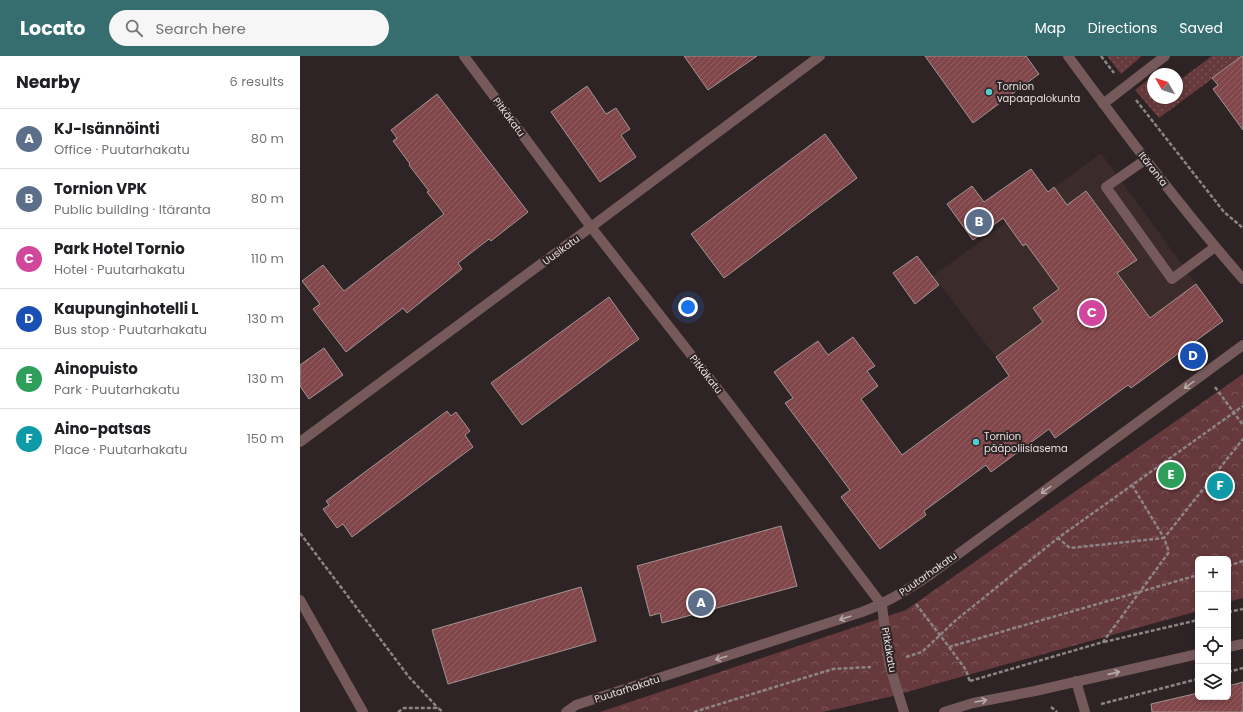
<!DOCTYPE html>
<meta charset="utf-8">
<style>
body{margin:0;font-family:Poppins,sans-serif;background:#f6f6f6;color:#202124}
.controls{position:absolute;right:12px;bottom:12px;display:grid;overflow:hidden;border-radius:6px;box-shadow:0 2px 6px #0003}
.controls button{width:36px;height:36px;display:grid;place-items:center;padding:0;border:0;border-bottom:1px solid #e0e0e0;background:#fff;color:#202124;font:20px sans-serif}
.compass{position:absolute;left:847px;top:12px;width:36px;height:36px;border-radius:50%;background:#fff;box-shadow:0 2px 6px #0003;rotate:309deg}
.you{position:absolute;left:388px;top:251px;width:14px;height:14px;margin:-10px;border:3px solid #fff;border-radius:50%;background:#1a73e8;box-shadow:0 0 0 6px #1a73e833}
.badge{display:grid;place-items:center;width:26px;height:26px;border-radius:50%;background:#366e70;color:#fff;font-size:13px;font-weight:700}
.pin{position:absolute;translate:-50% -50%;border:2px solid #fff;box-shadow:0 1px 4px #0006}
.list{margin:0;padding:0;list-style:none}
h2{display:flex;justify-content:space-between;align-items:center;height:52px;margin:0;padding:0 16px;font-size:17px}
h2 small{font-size:13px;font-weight:400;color:#757577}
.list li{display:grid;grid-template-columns:26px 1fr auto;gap:12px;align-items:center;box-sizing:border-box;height:60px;padding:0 16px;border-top:1px solid #e0e0e0}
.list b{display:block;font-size:15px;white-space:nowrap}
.list p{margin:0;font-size:13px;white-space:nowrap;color:#757577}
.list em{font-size:13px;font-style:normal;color:#757577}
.icon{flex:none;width:22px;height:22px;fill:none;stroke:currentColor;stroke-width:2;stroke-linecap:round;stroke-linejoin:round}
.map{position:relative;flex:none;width:943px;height:656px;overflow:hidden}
header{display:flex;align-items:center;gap:24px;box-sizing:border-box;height:56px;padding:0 20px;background:#366e70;color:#fff}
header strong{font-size:19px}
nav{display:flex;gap:22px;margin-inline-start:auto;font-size:14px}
.search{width:280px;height:36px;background:#f6f6f6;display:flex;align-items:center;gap:10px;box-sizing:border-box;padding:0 14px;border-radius:22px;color:#757577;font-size:15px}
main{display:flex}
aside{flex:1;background:#fff}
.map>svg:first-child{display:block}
.built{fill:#3c2b2b}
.grass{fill:url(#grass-dots)}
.forest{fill:url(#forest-crowns)}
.building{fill:url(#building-hatch);stroke:#a19494}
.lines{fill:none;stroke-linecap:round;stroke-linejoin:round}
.path{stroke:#8d8485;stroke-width:2.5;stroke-dasharray:4 2;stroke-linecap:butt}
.minor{stroke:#765a5b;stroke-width:10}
.oneway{stroke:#b9aaaa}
.poi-dot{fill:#52cdcd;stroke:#2f2425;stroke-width:1.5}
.labels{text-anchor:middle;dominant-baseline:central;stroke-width:4;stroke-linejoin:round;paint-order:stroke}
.poi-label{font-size:10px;fill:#e6dfdf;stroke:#2f2425;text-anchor:start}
.street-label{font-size:10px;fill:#e6dfdf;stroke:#2f2425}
</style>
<header>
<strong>Locato</strong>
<div class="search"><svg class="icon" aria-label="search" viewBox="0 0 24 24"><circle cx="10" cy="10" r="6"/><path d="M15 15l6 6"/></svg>Search here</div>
<nav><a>Map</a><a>Directions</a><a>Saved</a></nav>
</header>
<main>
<aside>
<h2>Nearby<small>6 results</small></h2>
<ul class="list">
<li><span class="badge" style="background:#5c6f8a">A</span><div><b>KJ-Isännöinti</b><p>Office · Puutarhakatu</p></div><em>80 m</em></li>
<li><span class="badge" style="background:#5c6f8a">B</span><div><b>Tornion VPK</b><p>Public building · Itäranta</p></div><em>80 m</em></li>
<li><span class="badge" style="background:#d1479c">C</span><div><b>Park Hotel Tornio</b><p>Hotel · Puutarhakatu</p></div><em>110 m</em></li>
<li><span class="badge" style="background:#1a4fb4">D</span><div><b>Kaupunginhotelli L</b><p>Bus stop · Puutarhakatu</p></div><em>130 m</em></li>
<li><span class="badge" style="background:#2e9e5b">E</span><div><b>Ainopuisto</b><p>Park · Puutarhakatu</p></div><em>130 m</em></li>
<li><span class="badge" style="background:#0f9aa8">F</span><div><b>Aino-patsas</b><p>Place · Puutarhakatu</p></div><em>150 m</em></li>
</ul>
</aside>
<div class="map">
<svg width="943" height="656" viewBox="0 0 943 656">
<defs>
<pattern id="grass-dots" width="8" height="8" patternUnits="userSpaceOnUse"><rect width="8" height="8" fill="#66393c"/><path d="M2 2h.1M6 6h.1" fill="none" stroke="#7c5558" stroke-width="1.8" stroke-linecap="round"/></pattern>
<pattern id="forest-crowns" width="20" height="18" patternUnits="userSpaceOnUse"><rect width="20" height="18" fill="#66393c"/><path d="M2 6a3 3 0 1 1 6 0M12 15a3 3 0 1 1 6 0" fill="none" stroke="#7c5558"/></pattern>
<pattern id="building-hatch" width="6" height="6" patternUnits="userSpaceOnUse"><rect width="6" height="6" fill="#81464a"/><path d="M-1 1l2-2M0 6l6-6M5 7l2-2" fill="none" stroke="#936064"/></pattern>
</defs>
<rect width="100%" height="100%" fill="#2f2425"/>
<!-- built -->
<path class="built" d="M801,97l122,168 -92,67 -3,-3 -73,53 -59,-81 -63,-81z"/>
<!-- grass -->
<path class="grass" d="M807,0h33l1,1 -20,17z
M912,0h31l-84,62 -24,-28 18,-14v22h24v-16z"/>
<!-- forest -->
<path class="forest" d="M943,318v224l-15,4v-43h-30v52l-309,86 -66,15h-223l306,-102z"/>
<!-- building -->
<path class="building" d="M384,0h73l-49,34z
M625,0h101l13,18 -66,49z
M942,0h1v74l-30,-41 5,-4 -6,-7z
M287,30l19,28 10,-6 14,21 -9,6 15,22 -36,25 -49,-70z
M137,38l91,118 -37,29 -2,-2 -31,24 4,6 -55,44 -4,-5 -57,44 -33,-43 7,-5 -18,-23 21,-16 21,26 100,-77 -17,-22 2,-1 -20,-26 1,-1 -17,-23 4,-3 -6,-8z
M525,78l32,44 -133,100 -33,-44z
M731,113l17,23 6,-5 13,18 19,-14 51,69 -20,13 33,45 46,-34 27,37 -92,67 -3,-3 -73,53 -6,-9 -58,43 -5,-7 -62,46 2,4 -46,34 -39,-52 9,-7 -65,-87 8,-5 -19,-26 44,-31 10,14 25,-18 22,29 -8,5 11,15 -17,13 41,56 107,-79 -13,-19 47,-35 -10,-14 26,-19 -33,-45 -3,2 -20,-28 -30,22 -26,-36 25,-18 12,16z
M617,200l22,29 -24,19 -22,-31z
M309,241l30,42 -117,86 -31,-42z
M24,292l19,27 -34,24 -9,-13v-21z
M147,355l4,5 5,-4 14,19 -5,4 8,12 -121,90 -9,-13 -6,4 -14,-19 6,-4 -3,-4z
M481,470l16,60 -135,37 -2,-10 -10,3 -13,-50z
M281,531l15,54 -148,43 -16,-54z
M943,626v30h-91l-1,-8 47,-11v4h30v-11z"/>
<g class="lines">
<!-- path -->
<path class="path" d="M801,0l13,17
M836,44l88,112 19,16
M915,331l28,38
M832,429l32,53 79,-99
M0,477l109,144 29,31
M928,510l15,-5
M616,548l33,43 249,-72
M928,556l15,-3
M804,586l94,-22
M649,591l17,23 4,12
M606,601l16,-5 34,-32 102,-82 185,-132
M928,616l15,-4
M670,625l133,-39 66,-90 -5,-14 -94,10 -12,-10
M801,648l97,-25
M751,651l6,5
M98,656l6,-4h34l5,4
M394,656l139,-43 38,-2"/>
<!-- minor -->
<path class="minor" d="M164,0l127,171 137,175 154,203 7,59 15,48
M768,0c56,76 113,152 175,223
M803,48l62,-48
M845,104l-39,27 66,92 43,-32
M0,386l291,-215 229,-171
M0,544l63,112
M928,591l15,-3
M776,625l9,31
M266,656l10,-7 286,-93c25,-9 47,-23 69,-38l312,-229
M644,656l29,-9 62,-12 163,-37"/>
</g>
<!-- one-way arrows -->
<defs><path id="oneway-shaft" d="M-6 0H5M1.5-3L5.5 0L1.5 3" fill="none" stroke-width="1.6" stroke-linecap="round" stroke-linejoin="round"/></defs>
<g class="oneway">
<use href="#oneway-shaft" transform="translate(889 329) rotate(144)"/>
<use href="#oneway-shaft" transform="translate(746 434) rotate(144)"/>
<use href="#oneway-shaft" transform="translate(545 562) rotate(162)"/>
<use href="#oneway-shaft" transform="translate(421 602) rotate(162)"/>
<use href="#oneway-shaft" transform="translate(814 617) rotate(-13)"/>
<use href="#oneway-shaft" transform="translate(681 645) rotate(-10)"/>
</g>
<!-- markers -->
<g class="poi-dot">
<circle cx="689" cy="36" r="4"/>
<circle cx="676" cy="386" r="4"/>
</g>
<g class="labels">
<!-- poi labels -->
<g class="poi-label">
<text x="697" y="30">Tornion<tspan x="697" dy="12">vapaapalokunta</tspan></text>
<text x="684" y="380">Tornion<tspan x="684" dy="12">pääpoliisiasema</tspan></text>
</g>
<!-- street labels -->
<g class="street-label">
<text transform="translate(209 61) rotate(53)">Pitkäkatu</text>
<text transform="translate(853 113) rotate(52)">Itäranta</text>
<text transform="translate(261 194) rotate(-36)">Uusikatu</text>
<text transform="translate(406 318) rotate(52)">Pitkäkatu</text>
<text transform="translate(628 518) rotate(-35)">Puutarhakatu</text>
<text transform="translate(589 594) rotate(80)">Pitkäkatu</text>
<text transform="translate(327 633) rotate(-18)">Puutarhakatu</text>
</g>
</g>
</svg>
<div class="controls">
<button>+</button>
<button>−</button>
<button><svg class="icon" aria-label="locate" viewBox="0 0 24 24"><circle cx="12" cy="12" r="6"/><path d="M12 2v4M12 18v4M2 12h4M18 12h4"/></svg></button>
<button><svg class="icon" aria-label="layers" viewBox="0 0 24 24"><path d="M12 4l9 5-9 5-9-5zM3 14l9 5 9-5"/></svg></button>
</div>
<svg class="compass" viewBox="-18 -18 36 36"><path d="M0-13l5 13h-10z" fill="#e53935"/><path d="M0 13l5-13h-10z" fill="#757577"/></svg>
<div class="you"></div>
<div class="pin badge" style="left:401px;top:547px;background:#5c6f8a">A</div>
<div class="pin badge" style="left:679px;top:166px;background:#5c6f8a">B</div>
<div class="pin badge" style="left:792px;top:257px;background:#d1479c">C</div>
<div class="pin badge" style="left:893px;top:300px;background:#1a4fb4">D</div>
<div class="pin badge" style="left:871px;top:419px;background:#2e9e5b">E</div>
<div class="pin badge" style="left:920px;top:430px;background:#0f9aa8">F</div>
</div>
</main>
